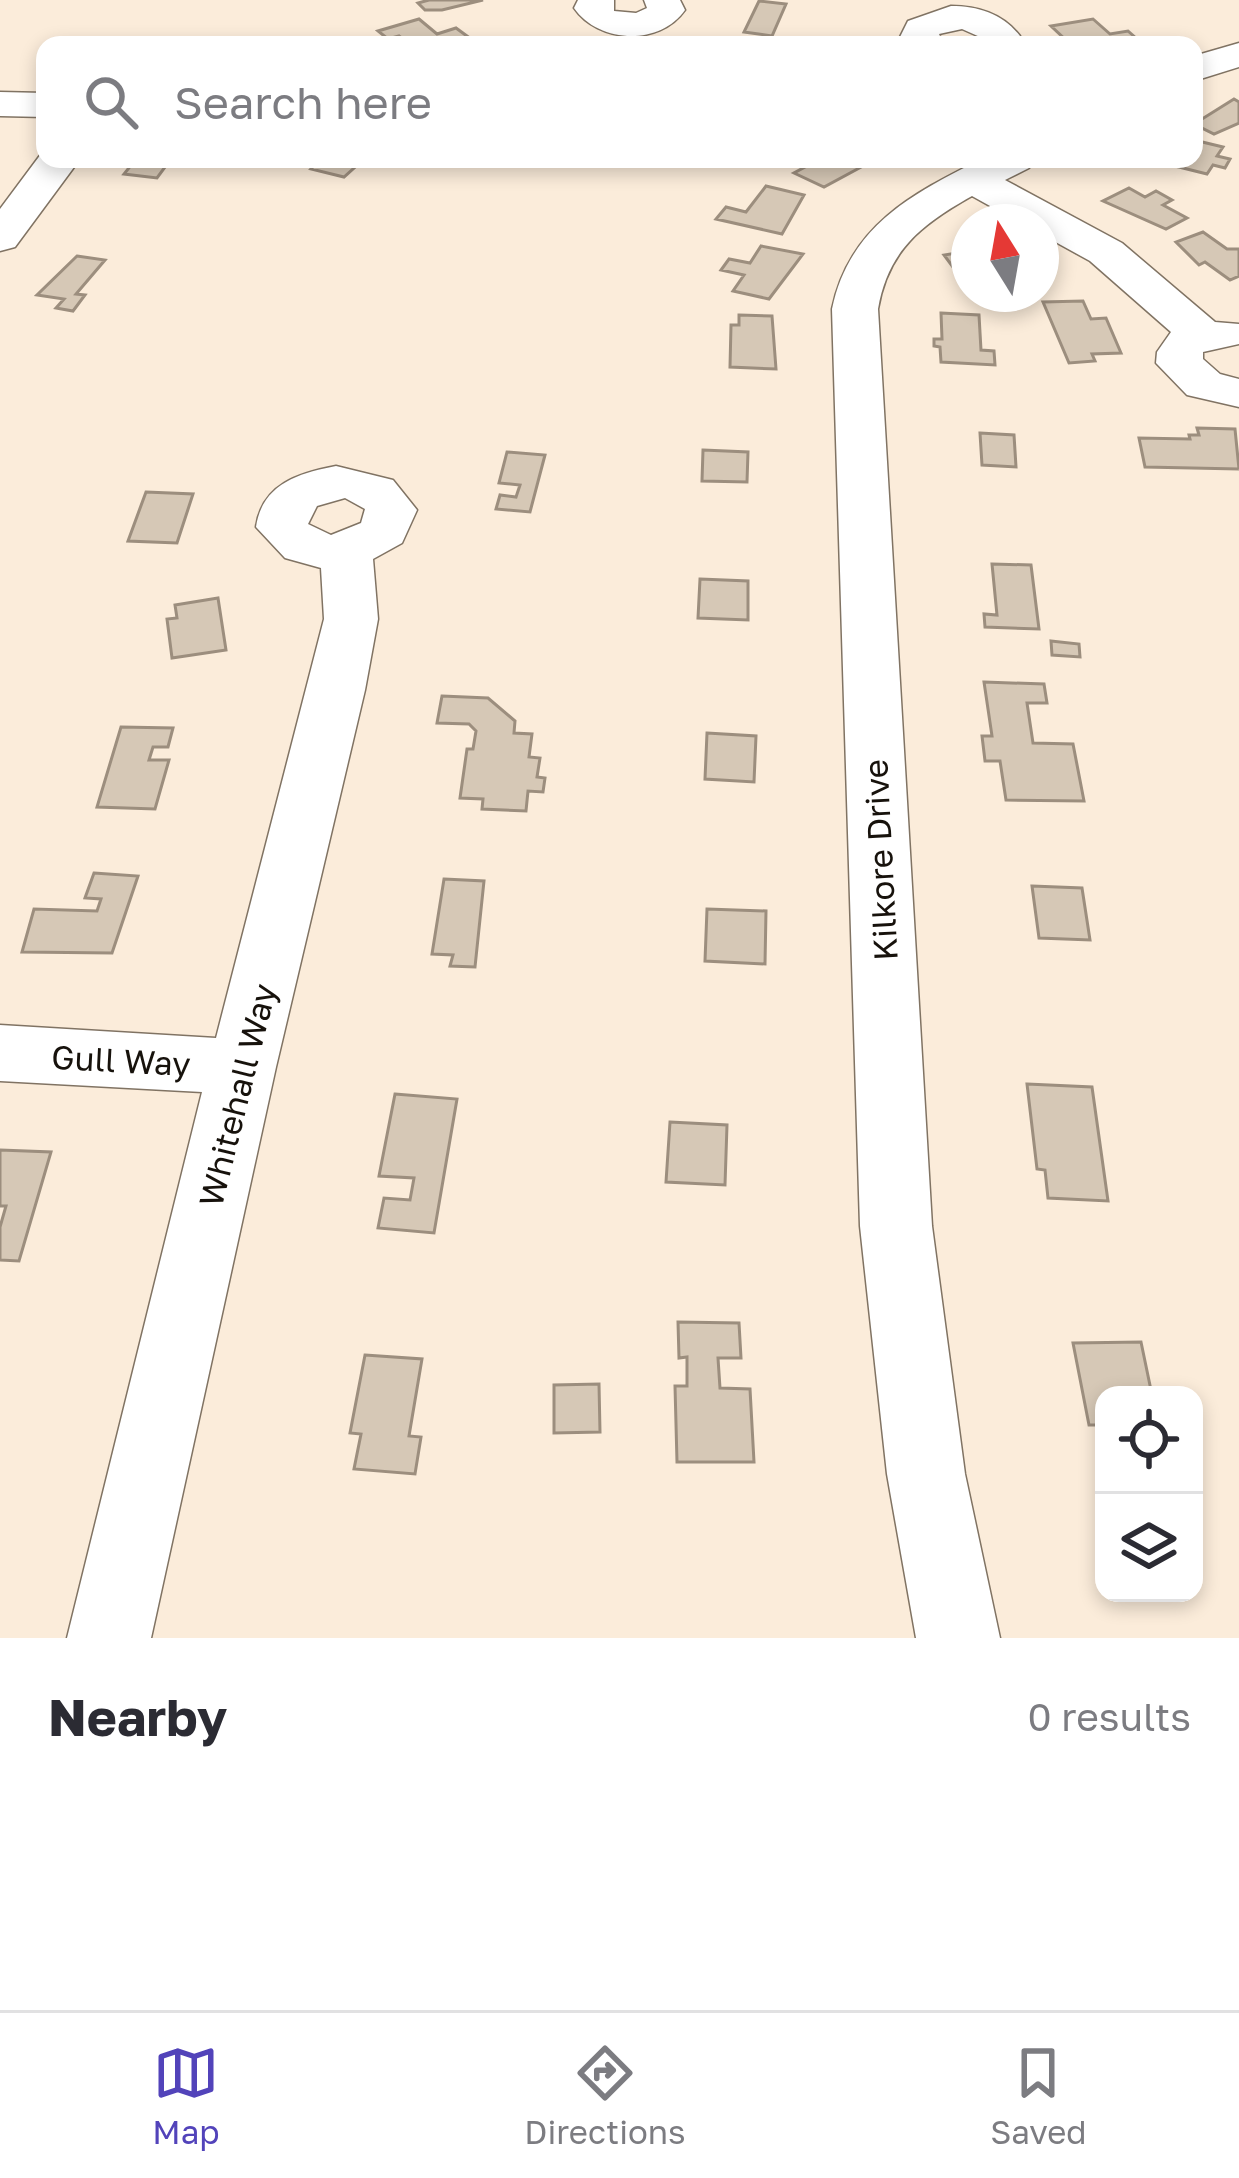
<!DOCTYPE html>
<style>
body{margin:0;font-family:"Golos Text",sans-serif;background:#f2f2f3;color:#2b2b33}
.controls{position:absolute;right:36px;bottom:36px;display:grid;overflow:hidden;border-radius:24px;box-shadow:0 6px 18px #0003}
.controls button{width:108px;height:108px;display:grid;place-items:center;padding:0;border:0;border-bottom:3px solid #e1e1e2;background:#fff;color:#2b2b33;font:60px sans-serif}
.compass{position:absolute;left:951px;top:204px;width:108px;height:108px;border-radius:50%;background:#fff;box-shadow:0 6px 18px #0003;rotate:349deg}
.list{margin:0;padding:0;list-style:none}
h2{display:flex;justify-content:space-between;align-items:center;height:156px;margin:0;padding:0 48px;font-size:51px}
h2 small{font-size:39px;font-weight:400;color:#7c7c81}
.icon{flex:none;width:66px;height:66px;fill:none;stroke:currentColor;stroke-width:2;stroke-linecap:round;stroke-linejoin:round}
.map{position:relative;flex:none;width:1239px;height:1638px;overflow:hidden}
.search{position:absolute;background:#fff;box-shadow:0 6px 18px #0003;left:36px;right:36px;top:36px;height:132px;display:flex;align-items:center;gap:30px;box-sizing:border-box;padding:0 42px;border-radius:24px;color:#7c7c81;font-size:45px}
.sheet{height:372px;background:#fff}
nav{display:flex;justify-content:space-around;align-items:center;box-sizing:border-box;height:168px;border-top:3px solid #e1e1e2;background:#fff;font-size:33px;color:#7c7c81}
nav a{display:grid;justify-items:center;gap:6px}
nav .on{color:#5243ba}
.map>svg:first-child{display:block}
.building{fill:#d6c8b6;stroke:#9c8e7e;stroke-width:3}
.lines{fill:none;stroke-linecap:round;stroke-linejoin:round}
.minor-casing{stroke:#807363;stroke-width:3}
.minor{fill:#fff;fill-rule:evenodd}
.labels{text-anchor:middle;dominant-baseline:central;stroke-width:12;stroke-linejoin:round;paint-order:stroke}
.street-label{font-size:33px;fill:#17120c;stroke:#fff}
</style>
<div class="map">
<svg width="1239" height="1638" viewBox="0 0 1239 1638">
<rect width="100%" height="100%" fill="#fbecda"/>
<!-- building -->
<path class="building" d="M429,0h54l-41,10h-17l-7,-7z
M759,1l27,3 -14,32 -28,-4z
M419,19l18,15 19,-6 15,11 -20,6h-48l5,-2 -9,-7 -11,3 -10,-8z
M1093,19l17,15 18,-3 9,8 -13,2 5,4h-41l-8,-7 -13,3 -16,-15z
M1234,99l5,3v21l-25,11 -20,-10z
M1194,140l29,7 -6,9 13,3 -5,9 -12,-3 -6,9 -40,-10 4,-5h23z
M136,159h35l-14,19 -33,-4z
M321,159h43l-20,18 -33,-8z
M820,159h56l-52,28 -30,-14z
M766,186l38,9 -22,39 -66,-15 10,-12 20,5z
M1129,188l16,9 11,-6 16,9 -9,5 24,13 -21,11 -63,-28z
M1203,232l24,17h12v27l-9,4 -25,-18 -6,3 -23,-23z
M761,246l42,8 -34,45 -36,-8 11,-16 -23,-5 8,-11 21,4z
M969,251v34l-2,1 -23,-31z
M77,256l28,4 -29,34 9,1 -12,16 -17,-3 8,-9 -27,-4z
M1083,301l8,18 15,-1 15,35 -29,1 3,7 -26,2 -26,-61z
M941,313l38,2 2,35 13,1 1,14 -54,-3 -1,-15 -6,-1v-7h8z
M739,315l33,1 4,53 -46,-2 1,-42h8z
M1197,428l38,1 4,40 -94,-2 -6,-29 51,1 -1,-4h10z
M980,433l34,2 2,32 -34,-2z
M703,450l45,2 -1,30 -45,-1z
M507,452l38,3 -15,57 -34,-3 4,-14 16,2 4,-12 -21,-2z
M146,492l47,2 -16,49 -49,-2z
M992,564l39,1 8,64 -54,-2 -1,-13 13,1z
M700,579l48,2v39l-50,-2z
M218,598l8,52 -54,8 -5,-39 10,-1 -2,-13z
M1051,641l28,3 1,13 -28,-2z
M984,682l60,2 3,19h-20l6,40 40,1 11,57 -78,-1 -6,-39h-15l-3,-25h10z
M442,696l46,2 27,23 -1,12 18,1 -3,23 11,1 -3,19 8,1 -2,14 -15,-1 -2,20 -44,-2 1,-10 -23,-1 7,-49h6l3,-18 -7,-7 -32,-1z
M121,727l52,1 -5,19h-15l-4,13h20l-14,49 -58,-2z
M707,733l49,3 -2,46 -49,-3z
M94,873l44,3 -26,77 -90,-1 12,-43 63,2 4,-12 -16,-1z
M444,879l40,2 -9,86 -25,-1 3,-11 -21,-1z
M1032,886l50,2 8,52 -51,-2z
M707,909l59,2 -1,53 -60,-3z
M1027,1084l65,3 16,114 -60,-3 -3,-28 -8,-1z
M395,1094l62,5 -23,134 -56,-5 6,-30 26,2 4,-22 -35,-2z
M670,1122l57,3 -2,60 -59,-3z
M0,1150l51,2 -32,109 -19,-1v-33l6,-21h-6z
M678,1322l61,1 2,35h-23l2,30 30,1 4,73h-77l-2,-76h12v-29l-8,1z
M1141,1342l11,53h-48v30h-15l-16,-82z
M365,1355l57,4 -13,77 12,1 -6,37 -61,-5 7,-35 -11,-1z
M599,1384l1,48 -46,1v-48z"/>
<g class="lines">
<defs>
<path id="minor" d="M578,0h36v11l22,2 11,-5 -3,-8h36l5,10c-26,37 -87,33 -111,-2z
M951,6c28,0 52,8 69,30l-2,9h-38v-8l-18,-8 -23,5 5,11h-38l-6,-8 8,-16z
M1239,43v24l-45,14v-25z
M0,92l45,1v24l-45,-1z
M44,150l1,9h35l-65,88 -15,4v-42z
M982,159h53l-6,9 -24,12 117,63 93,79 24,2v20l-36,8v7l17,15 19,5v28l-52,-12 -31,-32 1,-11 14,-20 -81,-71 -49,-27v-12h-22l-47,-26c-50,28 -84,54 -94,113l54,917 33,248 35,164h-84l-29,-164 -27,-248 -28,-917c17,-82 79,-115 150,-150z
M336,466l57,14 24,30 -15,33 -29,16 5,60 -13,71 -89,377 -125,571h-84l135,-546 -202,-11v-56l216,13 108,-419 -3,-51 -36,-10 -29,-31c6,-43 43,-54 80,-61zM345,498l20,11 -4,14 -30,12 -23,-11 9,-18z"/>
</defs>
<!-- minor casing -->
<use href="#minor" class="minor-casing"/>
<!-- minor -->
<use href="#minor" class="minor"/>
</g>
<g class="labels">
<!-- street labels -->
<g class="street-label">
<text transform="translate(880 860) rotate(-93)">Kilkore Drive</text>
<text transform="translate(121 1060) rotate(3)">Gull Way</text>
<text transform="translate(237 1095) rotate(-76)">Whitehall Way</text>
</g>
</g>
</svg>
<div class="controls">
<button><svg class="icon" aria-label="locate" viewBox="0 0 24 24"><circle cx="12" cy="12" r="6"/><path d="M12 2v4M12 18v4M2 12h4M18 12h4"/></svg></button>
<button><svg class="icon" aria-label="layers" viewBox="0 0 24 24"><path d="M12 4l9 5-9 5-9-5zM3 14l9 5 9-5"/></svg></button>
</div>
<svg class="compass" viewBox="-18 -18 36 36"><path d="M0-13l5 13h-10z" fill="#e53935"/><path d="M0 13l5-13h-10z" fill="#7c7c81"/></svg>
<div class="search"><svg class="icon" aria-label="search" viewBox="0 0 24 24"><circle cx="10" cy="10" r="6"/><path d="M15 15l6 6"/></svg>Search here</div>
</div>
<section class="sheet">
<h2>Nearby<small>0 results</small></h2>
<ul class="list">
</ul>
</section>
<nav>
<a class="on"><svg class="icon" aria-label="map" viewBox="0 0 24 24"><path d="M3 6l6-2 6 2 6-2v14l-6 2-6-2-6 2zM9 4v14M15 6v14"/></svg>Map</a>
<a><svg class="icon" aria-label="directions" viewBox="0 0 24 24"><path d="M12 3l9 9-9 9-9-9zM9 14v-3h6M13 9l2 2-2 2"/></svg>Directions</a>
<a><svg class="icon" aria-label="saved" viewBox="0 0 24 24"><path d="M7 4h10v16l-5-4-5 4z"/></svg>Saved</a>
</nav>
